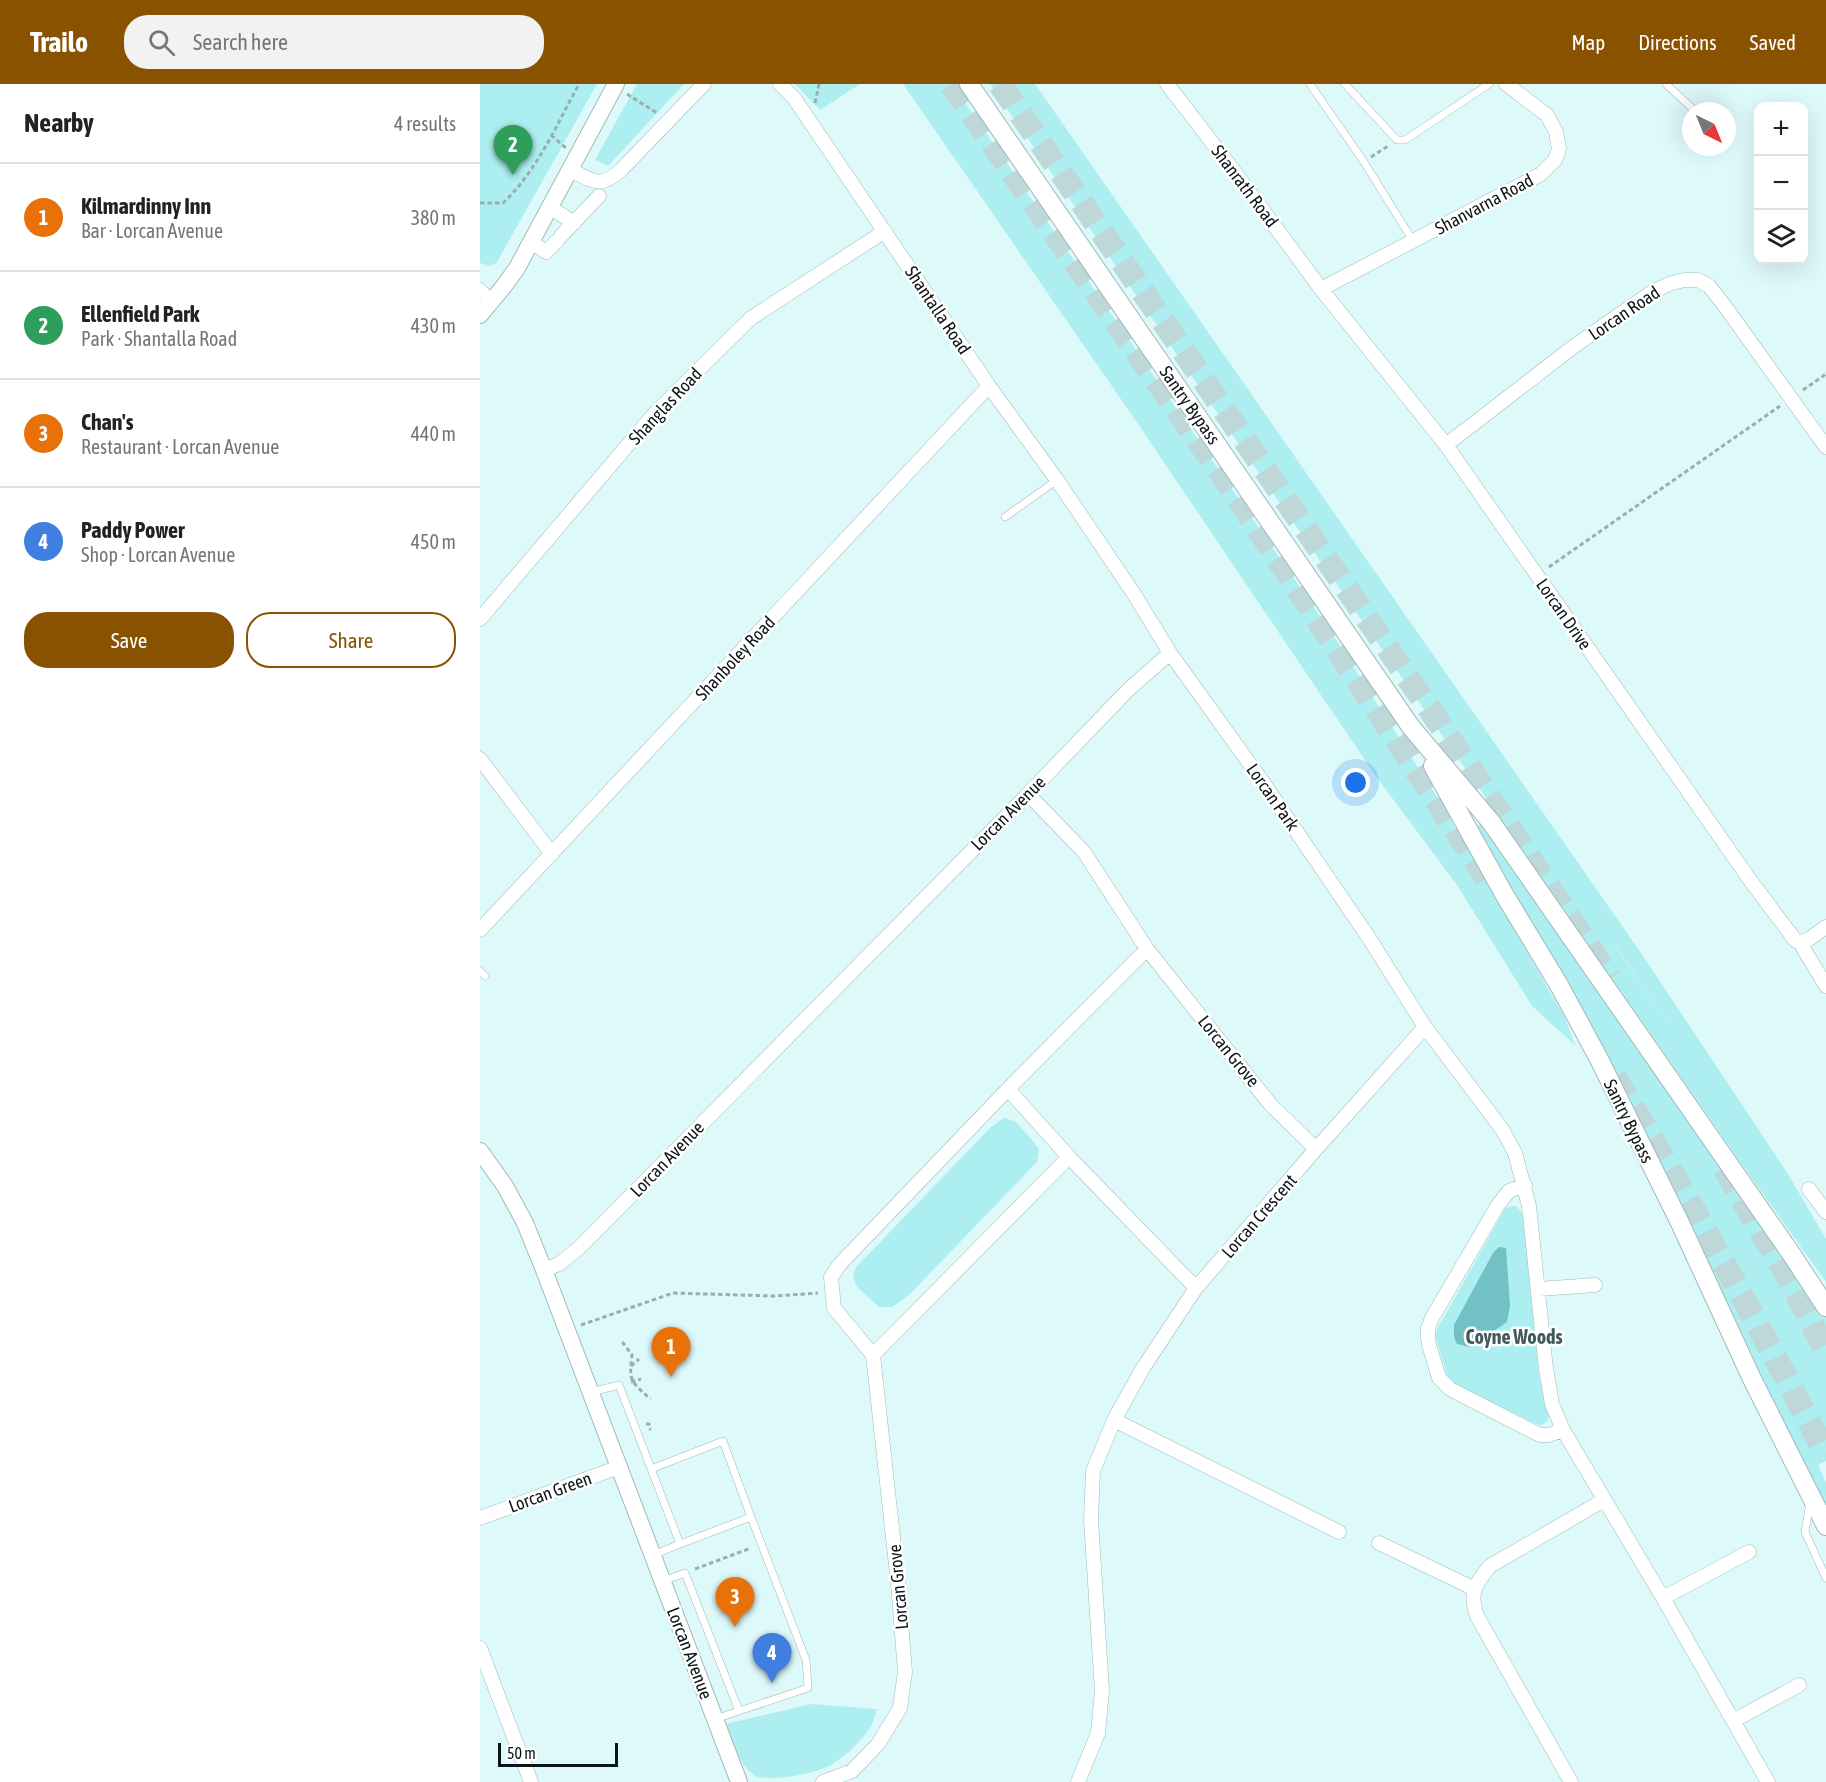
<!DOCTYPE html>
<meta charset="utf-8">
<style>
body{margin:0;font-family:"Asap Condensed",sans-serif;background:#f2f2f2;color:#222}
.controls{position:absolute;right:18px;top:18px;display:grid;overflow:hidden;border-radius:12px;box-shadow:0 6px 24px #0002}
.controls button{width:54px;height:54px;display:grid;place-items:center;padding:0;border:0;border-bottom:2px solid #e0e0e0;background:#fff;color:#222;font:30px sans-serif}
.compass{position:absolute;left:1202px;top:18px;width:54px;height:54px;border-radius:50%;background:#fff;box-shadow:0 6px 24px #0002;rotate:137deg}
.scale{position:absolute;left:18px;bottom:15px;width:120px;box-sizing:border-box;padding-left:6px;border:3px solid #0c1516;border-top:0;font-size:16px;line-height:21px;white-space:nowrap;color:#0c1516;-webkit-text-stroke:4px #fff;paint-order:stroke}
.you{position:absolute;left:876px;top:699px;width:21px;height:21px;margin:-15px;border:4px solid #fff;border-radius:50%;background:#1a73e8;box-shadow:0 0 0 9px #1a73e833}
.badge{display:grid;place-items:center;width:39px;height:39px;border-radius:50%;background:#885200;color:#fff;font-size:20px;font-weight:700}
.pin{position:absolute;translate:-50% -50px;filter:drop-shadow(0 2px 3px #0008)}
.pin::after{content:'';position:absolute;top:32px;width:21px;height:18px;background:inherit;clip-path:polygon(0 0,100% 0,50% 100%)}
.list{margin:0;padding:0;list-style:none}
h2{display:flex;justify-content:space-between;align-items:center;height:78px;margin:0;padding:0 24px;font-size:26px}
h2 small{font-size:20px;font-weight:400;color:#767676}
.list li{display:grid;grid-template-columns:39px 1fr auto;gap:18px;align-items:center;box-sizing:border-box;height:108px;padding:0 24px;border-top:2px solid #e0e0e0}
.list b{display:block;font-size:22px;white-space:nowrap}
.list p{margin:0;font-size:20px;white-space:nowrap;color:#767676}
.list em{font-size:20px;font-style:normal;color:#767676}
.actions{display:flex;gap:12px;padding:18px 24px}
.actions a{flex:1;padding:14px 0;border:2px solid #885200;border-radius:24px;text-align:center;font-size:21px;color:#885200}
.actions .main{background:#885200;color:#fff}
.icon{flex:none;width:33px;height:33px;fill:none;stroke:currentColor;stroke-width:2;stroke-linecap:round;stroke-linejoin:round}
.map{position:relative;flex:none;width:1346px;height:1698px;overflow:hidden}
header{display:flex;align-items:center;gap:36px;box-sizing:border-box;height:84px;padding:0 30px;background:#885200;color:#fff}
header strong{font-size:28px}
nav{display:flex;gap:33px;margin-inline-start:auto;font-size:21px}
.search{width:420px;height:54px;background:#f2f2f2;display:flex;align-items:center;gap:15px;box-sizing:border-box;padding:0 21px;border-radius:24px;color:#767676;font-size:22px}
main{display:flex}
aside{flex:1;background:#fff}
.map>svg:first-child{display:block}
.green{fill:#adeef0;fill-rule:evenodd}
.water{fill:#72c1c5}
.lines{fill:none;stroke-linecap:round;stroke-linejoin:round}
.motorway-tunnel{stroke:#bed7d8;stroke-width:24;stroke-dasharray:24 12;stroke-linecap:butt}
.service-casing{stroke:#a0b9ba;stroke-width:8}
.minor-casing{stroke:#a0b9ba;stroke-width:15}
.tertiary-casing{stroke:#a0b9ba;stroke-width:18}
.secondary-casing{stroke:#a0b9ba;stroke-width:20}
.path{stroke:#99aeaf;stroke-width:3;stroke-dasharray:4.5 3;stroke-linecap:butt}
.service{stroke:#fff;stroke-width:7}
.minor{stroke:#fff;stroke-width:14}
.tertiary{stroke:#fff;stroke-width:16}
.secondary{stroke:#fff;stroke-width:18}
.labels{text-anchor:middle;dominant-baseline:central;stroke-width:5;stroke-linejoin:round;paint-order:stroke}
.street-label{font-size:18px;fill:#0c1516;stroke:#fff}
.neighbourhood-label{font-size:20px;font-weight:bold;fill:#42595a;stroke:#fff}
</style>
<header>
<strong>Trailo</strong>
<div class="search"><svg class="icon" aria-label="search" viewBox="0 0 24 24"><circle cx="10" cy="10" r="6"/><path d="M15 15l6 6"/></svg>Search here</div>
<nav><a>Map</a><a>Directions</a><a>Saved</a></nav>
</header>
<main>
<aside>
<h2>Nearby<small>4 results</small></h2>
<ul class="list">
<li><span class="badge" style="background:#e8710a">1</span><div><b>Kilmardinny Inn</b><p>Bar · Lorcan Avenue</p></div><em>380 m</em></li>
<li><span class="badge" style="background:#2e9e5b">2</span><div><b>Ellenfield Park</b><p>Park · Shantalla Road</p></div><em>430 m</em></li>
<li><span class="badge" style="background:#e8710a">3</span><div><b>Chan's</b><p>Restaurant · Lorcan Avenue</p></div><em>440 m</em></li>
<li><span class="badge" style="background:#3f7fe0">4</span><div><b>Paddy Power</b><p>Shop · Lorcan Avenue</p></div><em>450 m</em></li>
</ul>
<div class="actions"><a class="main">Save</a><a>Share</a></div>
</aside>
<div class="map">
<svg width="1346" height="1698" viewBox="0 0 1346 1698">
<rect width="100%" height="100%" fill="#def9fa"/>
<!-- green -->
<path class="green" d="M0,0h117l-100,178 -6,4 -11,-3z
M157,0h47l-76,82 -13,-6z
M315,0h65l-40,26z
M423,0h49l379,548 106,165 42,71 86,150 10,27 -43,-39 -75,-121 -82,-110 -239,-354z
M510,0h45l606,869 147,221 38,65v43l-83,-116 -489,-700zM1135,861l68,101 -68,-100z
M1003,739l304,436 39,58v144l-8,4 8,17v25l-51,-103 -90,-192 -105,-204 -104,-181z
M524,1034l11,3 17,19 7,9 -2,13 -128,133 -17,12h-13l-22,-20 -4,-10 3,-10 135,-140z
M1031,1122h5l5,5 2,6 16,158 10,41 -2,5 -5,4 -6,-1 -81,-40 -8,-9 -11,-37v-7l69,-122z
M331,1620l66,5c-2,5 -3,12 -6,17 -7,13 -28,32 -40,39 -18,9 -58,17 -76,11 -16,-11 -22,-35 -29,-52z"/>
<!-- water -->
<path class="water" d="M1019,1163l7,1 4,58 -3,16 -37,25 -13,-3 -3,-7v-12l39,-72z"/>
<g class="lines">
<!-- motorway-tunnel -->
<path class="motorway-tunnel" d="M471,0l281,405 255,389
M520,0l463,674 147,221
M1134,993c77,122 145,249 212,377
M1244,1084l68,116 34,68"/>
<defs>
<path id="service" d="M830,0l54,78 49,79
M865,0l52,56h8l84,-56
M1186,0l29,27
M525,433l52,-37
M0,887l5,5
M111,1308l28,-7 61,159 71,-27 -28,-76 -72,28
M1330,1418l-5,30 21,46
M173,1471l27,-11
M183,1497l22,-8 54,138
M235,1635l93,-31 -2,-28 -55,-143"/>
<path id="minor" d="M300,0l14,14 195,288 68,94 77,114 36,59 90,125 109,160 56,89 77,102 13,24 14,53 17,163 6,35 11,26 100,168 105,184
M687,0l64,83 90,122 125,156 304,435 45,60 5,3 9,-4 17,-12
M91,86c22,11 29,19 50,0l83,-86
M70,123l24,16
M81,152l38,-40
M51,158l15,10 11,-11
M841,205l220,-115 14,-14 4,-11 -3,-17 -9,-17 -41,-31
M0,206l11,13
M966,361l127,-98 79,-55 17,-8 15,-4h14l11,6 15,19 102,142
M0,535l175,-206 96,-95 134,-87
M0,675l72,95
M548,710l56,58 63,97 123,155 46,45
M0,846l509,-544
M1320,859l26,43
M528,1005l61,68 127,131
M1045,1101l-16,6 -11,14 -66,113 -4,10v9l1,8 10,33 11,11 90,46h9l14,-5
M1329,1105l17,23
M64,1186l15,-6 21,-17 448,-453 100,-104 42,-37
M1059,1205l56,-4
M393,1271l196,-198
M634,1336l225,112
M0,1434l139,-51
M899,1459l96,46
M1183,1514l86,-46
M0,1564l51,134
M1253,1637l66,-36
M343,1698l29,-11 26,-27 22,-36 5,-36 -7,-89 -25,-228 -39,-47 -3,-31 9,-13 168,-175 139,-140
M598,1698l20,-49 4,-42 -11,-171 2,-49 21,-51 29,-52 53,-80 120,-139 109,-122
M1091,1698l-94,-166c-8,-23 -2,-32 13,-50l114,-66"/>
<path id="tertiary" d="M0,231l24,-29 13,-18 99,-184
M0,1067l25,35 20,37 19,47 195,512"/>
<path id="secondary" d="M489,0l442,643 80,95 301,433 34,52
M953,682l71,128 55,91 40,74 81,164 72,156 74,147"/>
</defs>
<!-- service casing -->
<use href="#service" class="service-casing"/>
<!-- minor casing -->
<use href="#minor" class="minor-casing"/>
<!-- tertiary casing -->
<use href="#tertiary" class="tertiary-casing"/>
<!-- secondary casing -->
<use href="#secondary" class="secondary-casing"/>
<!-- path -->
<path class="path" d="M147,10l30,19
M335,19l4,-19
M71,51l15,13
M891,73l17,-11
M0,119h23c34,-32 54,-79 76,-119
M1323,306l23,-16
M1069,483l231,-161
M101,1241l92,-32 101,3 44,-3
M144,1258l-1,1 9,12c-3,26 -2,25 16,42l3,1
M151,1282l8,-7
M151,1298l10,-3
M166,1340h3l1,5h1
M215,1485l56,-21"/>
<!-- service -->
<use href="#service" class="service"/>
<!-- minor -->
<use href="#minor" class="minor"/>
<!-- tertiary -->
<use href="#tertiary" class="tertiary"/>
<!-- secondary -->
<use href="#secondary" class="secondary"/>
</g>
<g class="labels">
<!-- street labels -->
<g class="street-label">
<text transform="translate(765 102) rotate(53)">Shanrath Road</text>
<text transform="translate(1004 120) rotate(-28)">Shanvarna Road</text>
<text transform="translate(458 226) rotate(56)">Shantalla Road</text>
<text transform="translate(1144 229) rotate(-34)">Lorcan Road</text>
<text transform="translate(710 321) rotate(55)">Santry Bypass</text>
<text transform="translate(185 322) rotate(-47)">Shanglas Road</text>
<text transform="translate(1084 530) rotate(55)">Lorcan Drive</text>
<text transform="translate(255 574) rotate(-47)">Shanboley Road</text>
<text transform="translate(793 713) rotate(55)">Lorcan Park</text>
<text transform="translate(528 729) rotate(-45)">Lorcan Avenue</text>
<text transform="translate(749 967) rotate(51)">Lorcan Grove</text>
<text transform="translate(1149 1037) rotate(64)">Santry Bypass</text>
<text transform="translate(187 1075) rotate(-46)">Lorcan Avenue</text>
<text transform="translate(779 1132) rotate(-49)">Lorcan Crescent</text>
<text transform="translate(70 1408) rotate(-20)">Lorcan Green</text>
<text transform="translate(418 1503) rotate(-95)">Lorcan Grove</text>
<text transform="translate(210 1569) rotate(69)">Lorcan Avenue</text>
</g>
<!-- neighbourhood labels -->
<g class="neighbourhood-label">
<text x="1034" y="1252">Coyne Woods</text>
</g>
</g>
</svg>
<div class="controls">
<button>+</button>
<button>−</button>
<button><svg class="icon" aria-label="layers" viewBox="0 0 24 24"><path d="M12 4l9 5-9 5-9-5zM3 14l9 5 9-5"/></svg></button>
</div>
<svg class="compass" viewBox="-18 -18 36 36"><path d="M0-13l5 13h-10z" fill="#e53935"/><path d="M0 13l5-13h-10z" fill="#767676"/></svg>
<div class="scale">50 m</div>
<div class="you"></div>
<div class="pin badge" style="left:191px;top:1293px;background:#e8710a">1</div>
<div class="pin badge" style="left:33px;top:91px;background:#2e9e5b">2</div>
<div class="pin badge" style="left:255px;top:1543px;background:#e8710a">3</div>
<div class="pin badge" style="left:292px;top:1599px;background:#3f7fe0">4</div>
</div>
</main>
